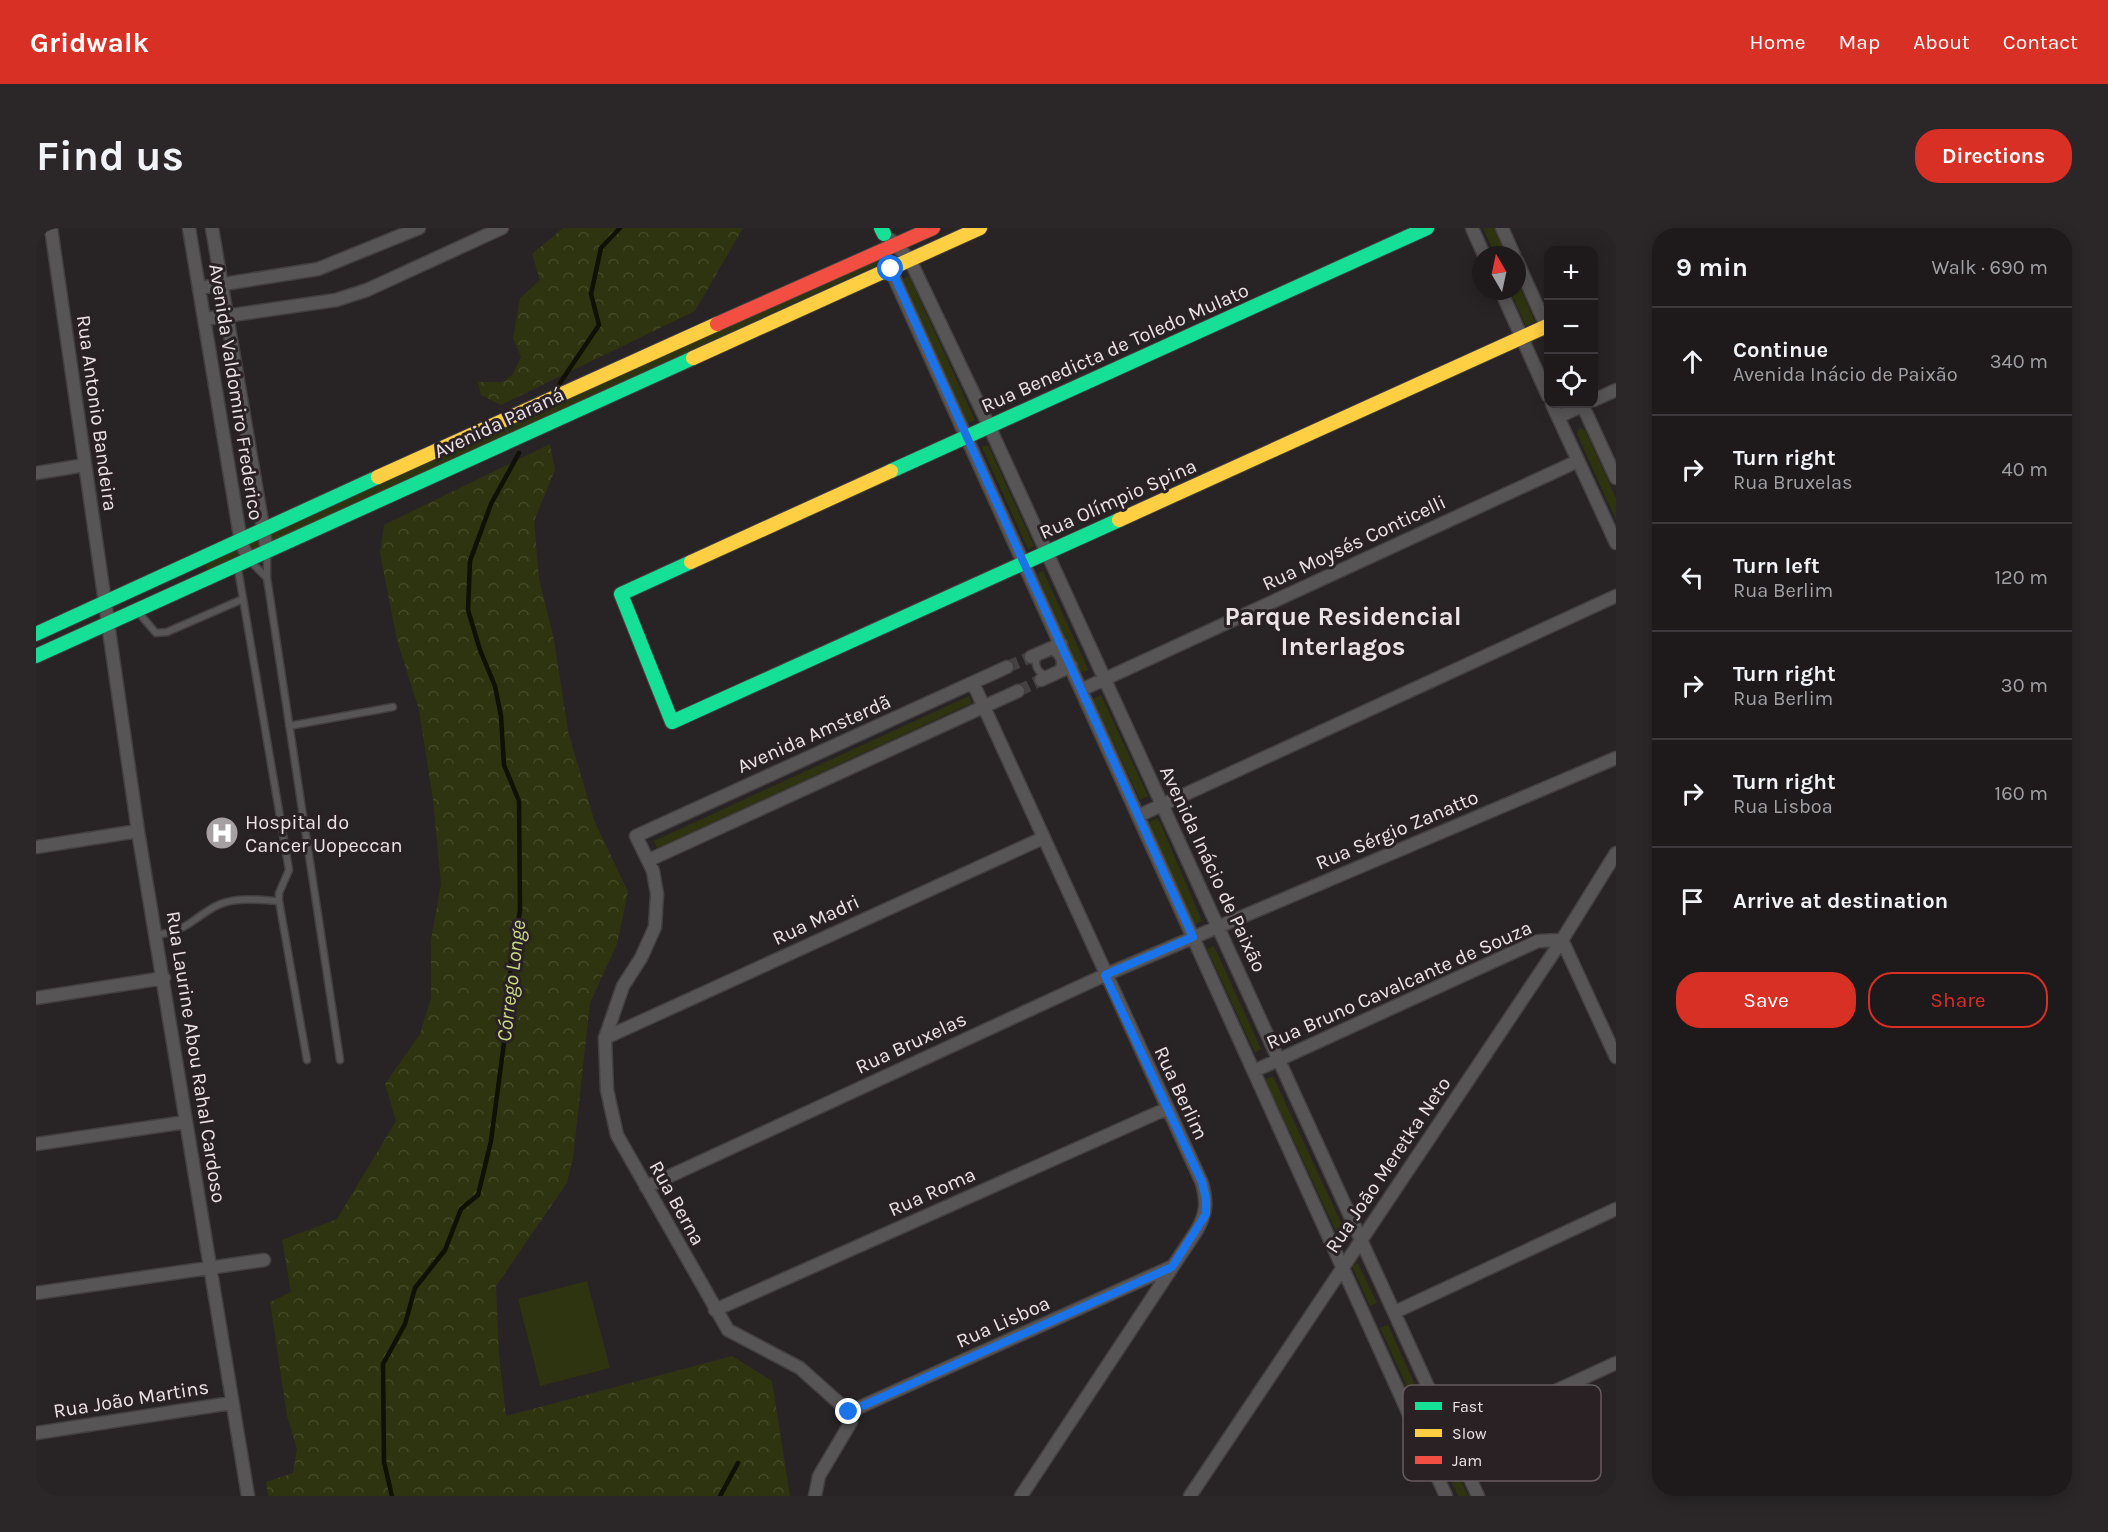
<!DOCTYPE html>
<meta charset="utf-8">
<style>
body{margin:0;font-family:Karla,sans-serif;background:#2b2729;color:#f1f3f6}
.controls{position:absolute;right:18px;top:18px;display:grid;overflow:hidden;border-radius:12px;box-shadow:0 3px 15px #0003}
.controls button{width:54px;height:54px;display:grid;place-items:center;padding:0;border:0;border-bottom:2px solid #3c383b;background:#1e1a1c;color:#f1f3f6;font:30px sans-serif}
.compass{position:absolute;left:1436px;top:18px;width:54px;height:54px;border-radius:50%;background:#1e1a1c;box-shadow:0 3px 15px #0003;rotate:351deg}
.stop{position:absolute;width:18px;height:18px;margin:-14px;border:4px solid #1a73e8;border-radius:50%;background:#fff}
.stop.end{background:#1a73e8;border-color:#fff;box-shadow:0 2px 6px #0008}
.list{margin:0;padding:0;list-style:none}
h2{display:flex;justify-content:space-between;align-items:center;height:78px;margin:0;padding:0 24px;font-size:26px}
h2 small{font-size:20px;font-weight:400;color:#a1a1a3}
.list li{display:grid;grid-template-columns:39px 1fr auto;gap:18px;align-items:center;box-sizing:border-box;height:108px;padding:0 24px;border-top:2px solid #3c383b}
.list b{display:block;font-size:22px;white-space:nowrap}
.list p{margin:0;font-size:20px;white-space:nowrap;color:#a1a1a3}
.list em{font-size:20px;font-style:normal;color:#a1a1a3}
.actions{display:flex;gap:12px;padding:18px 24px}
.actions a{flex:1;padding:14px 0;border:2px solid #d93025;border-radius:24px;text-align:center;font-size:21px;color:#d93025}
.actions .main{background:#d93025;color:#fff}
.icon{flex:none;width:33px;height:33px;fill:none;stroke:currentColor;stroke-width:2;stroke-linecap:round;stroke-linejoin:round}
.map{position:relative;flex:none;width:1580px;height:1268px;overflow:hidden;border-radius:24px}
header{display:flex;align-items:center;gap:36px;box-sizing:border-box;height:84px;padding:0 30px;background:#d93025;color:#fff}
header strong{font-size:28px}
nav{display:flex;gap:33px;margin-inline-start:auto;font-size:21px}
.intro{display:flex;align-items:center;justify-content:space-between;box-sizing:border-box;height:144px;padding:0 36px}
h1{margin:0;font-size:42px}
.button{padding:15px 27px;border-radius:24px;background:#d93025;color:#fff;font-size:21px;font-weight:700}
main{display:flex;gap:36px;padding:0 36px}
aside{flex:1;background:#1e1a1c;border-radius:24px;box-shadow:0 3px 15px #0003}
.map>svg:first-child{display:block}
.green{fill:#2f3410}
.forest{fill:url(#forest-crowns)}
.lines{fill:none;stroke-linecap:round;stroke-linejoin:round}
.stream{stroke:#0e1103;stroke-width:4.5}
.street-tunnel{stroke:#454042;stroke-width:12;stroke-dasharray:12 6;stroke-linecap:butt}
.lane-casing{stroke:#444041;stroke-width:9}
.street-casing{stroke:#444041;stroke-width:15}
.fast-casing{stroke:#444041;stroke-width:16}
.slow-casing{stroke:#444041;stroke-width:16}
.jam-casing{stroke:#444041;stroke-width:16}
.lane{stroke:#585556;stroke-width:6}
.street{stroke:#585556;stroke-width:12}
.fast{stroke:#16e098;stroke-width:14}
.slow{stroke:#ffcf43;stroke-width:14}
.jam{stroke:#f24e42;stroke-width:14}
.route{stroke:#1a73e8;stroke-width:8}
.labels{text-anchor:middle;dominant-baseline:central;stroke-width:6;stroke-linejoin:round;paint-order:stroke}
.street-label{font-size:20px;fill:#ebe4e7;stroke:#2a2125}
.poi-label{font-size:20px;fill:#ebe4e7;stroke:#2a2125;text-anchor:start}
.water-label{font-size:21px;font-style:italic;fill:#cadd86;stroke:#2a2125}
.district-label{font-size:26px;font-weight:bold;fill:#ebe4e7;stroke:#2a2125}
.key{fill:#2a2125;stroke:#645c5f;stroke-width:1.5}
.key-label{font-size:16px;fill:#ebe4e7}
</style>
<header>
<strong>Gridwalk</strong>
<nav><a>Home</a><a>Map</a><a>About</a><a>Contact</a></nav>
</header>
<div class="intro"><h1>Find us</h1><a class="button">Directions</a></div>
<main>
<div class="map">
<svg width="1580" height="1268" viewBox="0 0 1580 1268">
<defs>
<pattern id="forest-crowns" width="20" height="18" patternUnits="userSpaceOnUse" patternTransform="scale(1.5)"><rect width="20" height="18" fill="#2f3410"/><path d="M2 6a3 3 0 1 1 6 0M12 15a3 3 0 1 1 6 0" fill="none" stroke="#434827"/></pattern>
</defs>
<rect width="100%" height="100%" fill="#282325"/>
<!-- green -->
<path class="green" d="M1447,0h11l12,27h-11z
M843,28l3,7 -673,308 -4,-6z
M873,48l66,144 -7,3 -65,-144z
M1481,52l18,42 -9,4 -16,-35h7z
M1543,200l6,2 31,68v22l-39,-86z
M952,217l46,101 -6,3 -46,-102z
M1007,343l45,98 -1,2 -6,1 -44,-98z
M1065,467l47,101 -8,4 -47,-101z
M933,468l3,7 -315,145 -3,-7z
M1122,590l44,103 -8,4 -45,-103z
M1178,718l47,103 -6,4 -48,-104z
M1237,848l75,162 -7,4 -76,-163z
M1322,1035l19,40 -7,3 -18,-40z
M551,1053l23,87 -70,18 -22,-87z
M1352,1097l47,104 -7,3 -48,-104z
M1413,1226l19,42h-10l-18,-39z"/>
<!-- forest -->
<path class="forest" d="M527,0h180l-48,83 -194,94 -20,-10 -3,-13h25l10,-8 8,-17 -8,-19 7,-40 20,-18 -8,-26z
M514,216l5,26 -21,51 5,57 15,62 14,91 26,89 34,72 -11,52 -27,59 -17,155 -6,25 -71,103 3,68 7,62 226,-60 40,25 18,115h-522l-2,-14 27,-9 4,-24 -10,-33 -17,-114 21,-10 -9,-52 55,-21 59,-98 -11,-37 35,-50 11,-36v-58l10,-56 -8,-85 -14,-89 -22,-70 -17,-87 4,-28z"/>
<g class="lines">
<!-- stream -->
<path class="stream" d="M524,155l39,-58 -8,-31 10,-46 19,-20
M356,1268l-8,-34 -1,-98 22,-40 10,-36 30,-38 16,-41 17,-14 13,-54 18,-136 2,-46 9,-48 -1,-110 -15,-36 -3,-49 -6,-30 -15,-36 -12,-40 2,-49 21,-57 28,-51
M684,1268l18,-33"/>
<!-- street-tunnel -->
<path class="street-tunnel" d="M971,439l24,-10
M982,463l23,-11"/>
<defs>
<path id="lane" d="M231,325v25l73,482
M215,334l16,16
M202,341l51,301 -10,23v8l28,159
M102,384l18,21 11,-1 76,-33
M1000 435a12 12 0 1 1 24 0a12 12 0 1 1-24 0Z
M253,498l104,-19
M121,707c31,-5 33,-14 57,-28 19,-11 44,-7 65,-6"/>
<path id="street" d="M15,0l87,603 110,665
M153,0l52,314 8,18
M176,0l55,323
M1436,0l12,27
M1466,0l12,27
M855,12l19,20 79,166 489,1070
M1481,33l31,69
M851,34l559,1234
M163,60l119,-19 101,-41
M1465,63l47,105
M169,91l131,-19 31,-10 135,-62
M1558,172l22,-10
M1516,176l64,139
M1546,176l34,74
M1522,189l28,-13
M0,245l49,-8
M995,429l30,-13
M1005,452l30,-14
M937,455l229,500c5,19 5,29 -5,47l-176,266
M1045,462l497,-229
M1102,588l478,-220
M0,619l102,-16
M613,632l369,-169
M0,770l128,-20
M569,810l438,-200
M1218,843l284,-130 24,-1 54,117
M0,916l150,-22
M610,959l459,-212 511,-217
M0,1065l228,-33
M679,1082l451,-201
M1359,1084l221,-103
M813,1184l322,-145
M0,1205l195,-30
M1389,1223l191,-88
M779,1268l4,-20 32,-54 -2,-10 -49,-44 -72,-38 -111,-195 -10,-45 -2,-52 18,-52 18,-28 14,-31 2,-33 -4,-23 -17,-35 371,-169
M1154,1268l372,-556 54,-87"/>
<path id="fast" d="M845,0l3,6
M855,243l536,-243
M655,334l-70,32 51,128 447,-202
M0,406l342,-157
M0,428l657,-298"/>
<path id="slow" d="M657,130l287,-130
M342,249l339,-153
M1083,292l428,-194
M655,334l200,-91"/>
<path id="jam" d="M681,96l216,-96"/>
</defs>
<!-- lane casing -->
<use href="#lane" class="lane-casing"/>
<!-- street casing -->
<use href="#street" class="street-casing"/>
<!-- fast casing -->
<use href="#fast" class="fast-casing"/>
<!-- slow casing -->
<use href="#slow" class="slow-casing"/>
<!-- jam casing -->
<use href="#jam" class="jam-casing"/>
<!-- lane -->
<use href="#lane" class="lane"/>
<!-- street -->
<use href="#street" class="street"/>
<!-- fast -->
<use href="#fast" class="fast"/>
<!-- slow -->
<use href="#slow" class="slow"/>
<!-- jam -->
<use href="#jam" class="jam"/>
</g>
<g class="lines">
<!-- route -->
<path class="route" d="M813,1184l323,-145 34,-53v-15l-4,-17 -97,-207 88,-38 -302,-668"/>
</g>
<!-- icons -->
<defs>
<symbol id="hospital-disc" viewBox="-11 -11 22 22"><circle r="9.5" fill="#a7a0a3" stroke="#2a2125"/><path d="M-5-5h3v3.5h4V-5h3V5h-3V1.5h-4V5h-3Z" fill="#fff"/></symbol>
</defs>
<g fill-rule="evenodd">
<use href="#hospital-disc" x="167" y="586" width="38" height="38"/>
</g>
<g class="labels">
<!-- street labels -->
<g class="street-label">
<text transform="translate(1079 120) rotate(-24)">Rua Benedicta de Toledo Mulato</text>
<text transform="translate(200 164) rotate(81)">Avenida Valdomiro Frederico</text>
<text transform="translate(61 185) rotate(82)">Rua Antonio Bandeira</text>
<text transform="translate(463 195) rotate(-25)">Avenida Paraná</text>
<text transform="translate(1082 271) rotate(-24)">Rua Olímpio Spina</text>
<text transform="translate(1318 315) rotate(-25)">Rua Moysés Conticelli</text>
<text transform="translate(778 506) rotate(-24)">Avenida Amsterdã</text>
<text transform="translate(1361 602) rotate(-23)">Rua Sérgio Zanatto</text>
<text transform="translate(1177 641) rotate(65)">Avenida Inácio de Paixão</text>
<text transform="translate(780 692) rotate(-25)">Rua Madri</text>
<text transform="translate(1363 757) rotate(-24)">Rua Bruno Cavalcante de Souza</text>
<text transform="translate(875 815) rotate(-25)">Rua Bruxelas</text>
<text transform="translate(160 829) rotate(81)">Rua Laurine Abou Rahal Cardoso</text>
<text transform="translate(1145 865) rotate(65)">Rua Berlim</text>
<text transform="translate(1352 937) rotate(-56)">Rua João Meretka Neto</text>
<text transform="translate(896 964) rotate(-24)">Rua Roma</text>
<text transform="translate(641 975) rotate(61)">Rua Berna</text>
<text transform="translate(967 1094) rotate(-24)">Rua Lisboa</text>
<text transform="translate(95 1171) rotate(-9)">Rua João Martins</text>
</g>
<!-- poi labels -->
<g class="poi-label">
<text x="209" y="594">Hospital do<tspan x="209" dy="23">Cancer Uopeccan</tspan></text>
</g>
<!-- water labels -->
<g class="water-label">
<text transform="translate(475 753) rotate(-83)">Córrego Longe</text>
</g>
<!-- district labels -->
<g class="district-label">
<text x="1307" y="388">Parque Residencial<tspan x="1307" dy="30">Interlagos</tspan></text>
</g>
</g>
<!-- legend -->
<rect x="1367" y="1157" width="198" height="96" rx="9" class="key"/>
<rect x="1379" y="1174" width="27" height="8" fill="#16e098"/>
<rect x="1379" y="1201" width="27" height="8" fill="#ffcf43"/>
<rect x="1379" y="1228" width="27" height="8" fill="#f24e42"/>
<g class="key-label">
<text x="1416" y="1184">Fast</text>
<text x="1416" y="1211">Slow</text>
<text x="1416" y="1238">Jam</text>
</g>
</svg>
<div class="controls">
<button>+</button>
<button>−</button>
<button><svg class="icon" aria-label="locate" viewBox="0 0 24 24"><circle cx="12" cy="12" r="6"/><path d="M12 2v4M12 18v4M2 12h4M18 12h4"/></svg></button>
</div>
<svg class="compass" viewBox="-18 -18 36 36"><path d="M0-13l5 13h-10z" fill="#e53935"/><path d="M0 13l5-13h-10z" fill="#a1a1a3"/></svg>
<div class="stop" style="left:855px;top:41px"></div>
<div class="stop end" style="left:813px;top:1184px"></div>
</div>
<aside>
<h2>9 min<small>Walk · 690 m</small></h2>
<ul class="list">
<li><svg class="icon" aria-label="ahead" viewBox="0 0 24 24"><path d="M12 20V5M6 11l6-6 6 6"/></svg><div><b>Continue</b><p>Avenida Inácio de Paixão</p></div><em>340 m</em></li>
<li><svg class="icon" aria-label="right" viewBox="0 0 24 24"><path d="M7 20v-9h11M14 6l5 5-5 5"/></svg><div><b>Turn right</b><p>Rua Bruxelas</p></div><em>40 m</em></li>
<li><svg class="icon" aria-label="left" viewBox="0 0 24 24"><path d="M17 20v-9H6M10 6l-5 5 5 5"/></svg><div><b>Turn left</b><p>Rua Berlim</p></div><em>120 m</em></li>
<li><svg class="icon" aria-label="right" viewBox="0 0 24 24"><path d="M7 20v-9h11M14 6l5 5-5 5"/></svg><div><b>Turn right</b><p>Rua Berlim</p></div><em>30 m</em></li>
<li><svg class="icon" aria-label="right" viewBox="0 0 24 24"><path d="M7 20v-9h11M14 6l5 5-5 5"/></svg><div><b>Turn right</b><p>Rua Lisboa</p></div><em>160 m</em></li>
<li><svg class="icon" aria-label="arrive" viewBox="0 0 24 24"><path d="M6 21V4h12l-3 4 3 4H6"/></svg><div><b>Arrive at destination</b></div></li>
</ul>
<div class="actions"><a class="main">Save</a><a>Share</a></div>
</aside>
</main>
